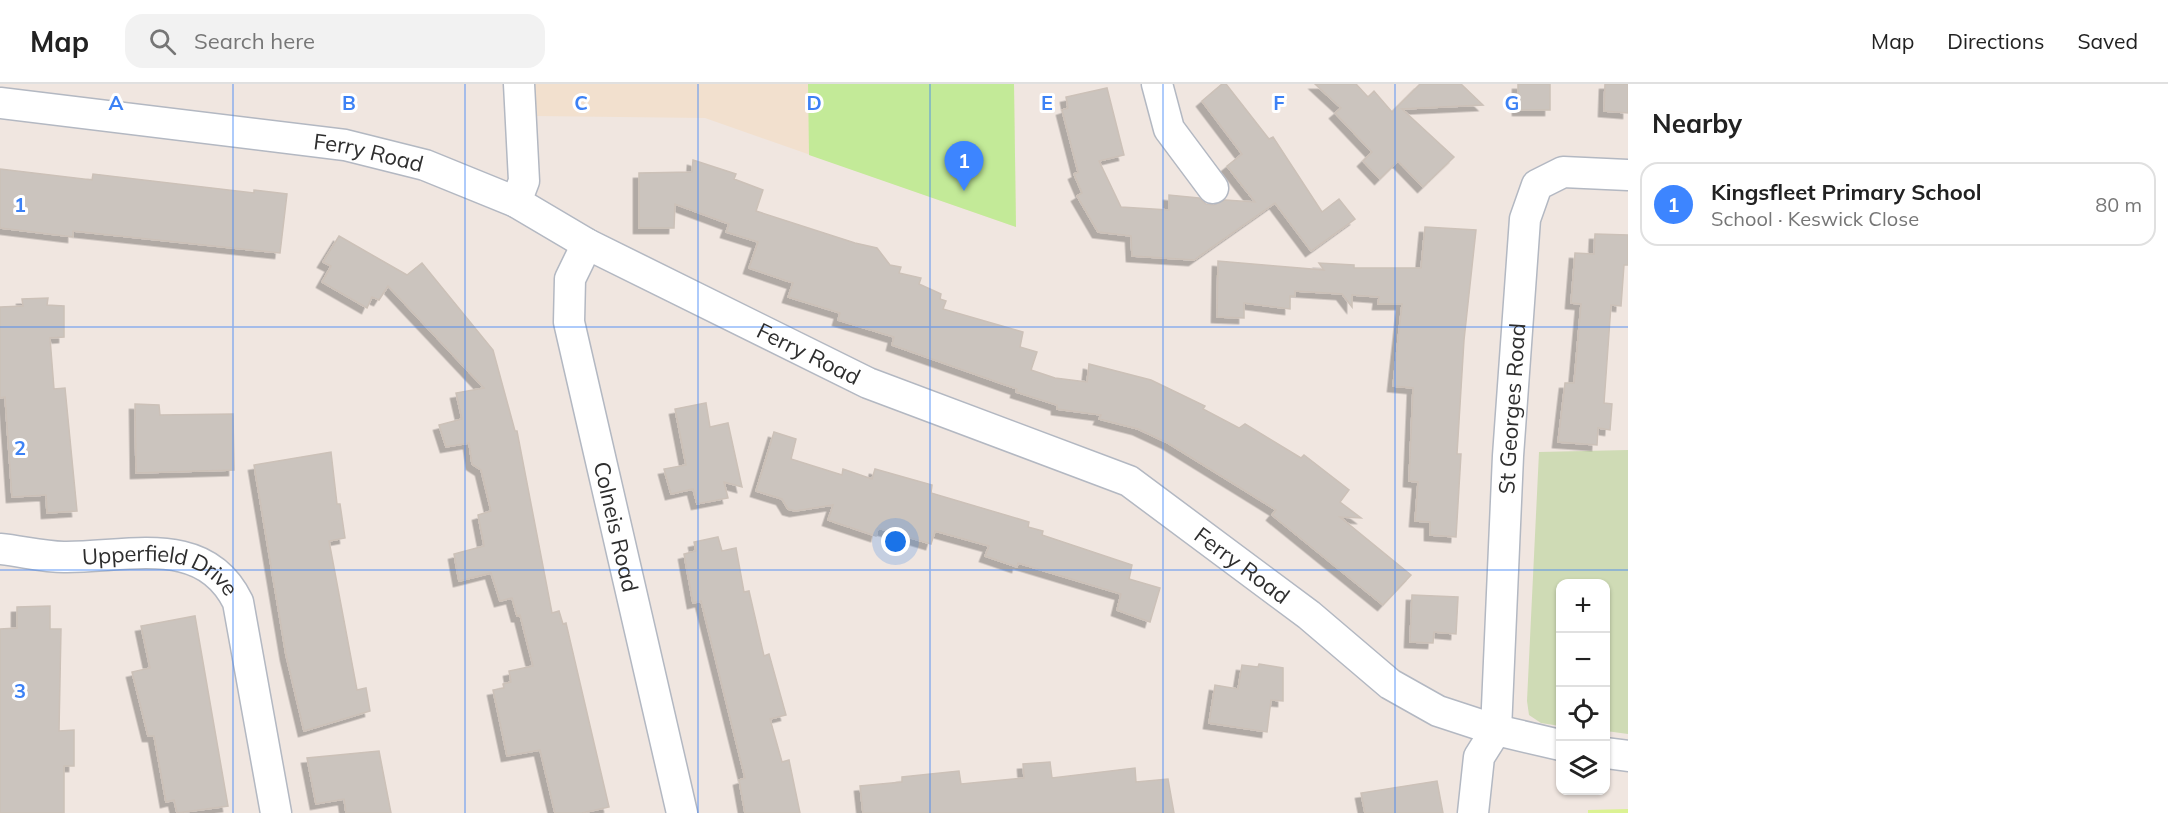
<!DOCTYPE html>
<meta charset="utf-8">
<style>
body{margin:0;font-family:Mulish,sans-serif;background:#f2f2f2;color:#222}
.controls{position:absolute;right:18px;bottom:18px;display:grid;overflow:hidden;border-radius:12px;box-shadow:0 2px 4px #0004}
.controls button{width:54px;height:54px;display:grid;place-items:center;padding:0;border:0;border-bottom:2px solid #e0e0e0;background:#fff;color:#222;font:30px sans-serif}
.you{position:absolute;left:896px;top:458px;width:21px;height:21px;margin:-15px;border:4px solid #fff;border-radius:50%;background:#1a73e8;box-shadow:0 0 0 9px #1a73e833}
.badge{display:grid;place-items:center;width:39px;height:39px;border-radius:50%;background:#3d85ff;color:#fff;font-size:20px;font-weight:700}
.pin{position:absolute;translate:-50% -50px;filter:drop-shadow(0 2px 3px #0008)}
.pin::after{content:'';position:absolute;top:32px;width:21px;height:18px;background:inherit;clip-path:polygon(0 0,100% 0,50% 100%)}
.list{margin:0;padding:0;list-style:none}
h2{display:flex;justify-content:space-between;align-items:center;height:78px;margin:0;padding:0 24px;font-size:26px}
h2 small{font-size:20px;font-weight:400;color:#767676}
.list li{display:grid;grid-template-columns:39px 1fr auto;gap:18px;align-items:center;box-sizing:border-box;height:84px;margin:0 12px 12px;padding:0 12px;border:2px solid #e0e0e0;border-radius:18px}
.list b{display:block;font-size:22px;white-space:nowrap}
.list p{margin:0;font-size:20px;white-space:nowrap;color:#767676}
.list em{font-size:20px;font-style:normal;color:#767676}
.icon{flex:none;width:33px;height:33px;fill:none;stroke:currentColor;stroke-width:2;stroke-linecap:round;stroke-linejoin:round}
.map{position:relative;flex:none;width:1628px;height:729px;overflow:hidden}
header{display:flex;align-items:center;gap:36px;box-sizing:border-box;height:84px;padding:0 30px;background:#fff;border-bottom:2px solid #e0e0e0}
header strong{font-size:28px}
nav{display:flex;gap:33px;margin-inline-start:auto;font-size:21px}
.search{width:420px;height:54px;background:#f2f2f2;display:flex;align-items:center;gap:15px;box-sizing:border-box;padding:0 21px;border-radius:18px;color:#767676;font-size:22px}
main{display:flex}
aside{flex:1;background:#fff}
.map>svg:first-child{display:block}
.education{fill:#f2e0ce}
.green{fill:#c3ea98}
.cemetery{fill:#cfdbb5}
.pitch{fill:#dbf293}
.building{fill:#cbc4be;stroke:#ccc1b8;stroke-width:1.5;filter:url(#shadow)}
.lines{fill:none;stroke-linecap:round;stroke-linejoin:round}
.minor-casing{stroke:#b3b8c2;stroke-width:33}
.minor{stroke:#fff;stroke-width:30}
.grid{fill:none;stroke:#3c81f5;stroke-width:1.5;stroke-opacity:0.55}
.labels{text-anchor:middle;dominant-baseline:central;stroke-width:6;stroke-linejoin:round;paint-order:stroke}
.street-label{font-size:22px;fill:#2e2e2e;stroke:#fff}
.grid-label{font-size:20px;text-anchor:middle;font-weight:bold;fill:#3c81f5;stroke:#fff;stroke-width:6;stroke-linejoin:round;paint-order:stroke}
</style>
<header>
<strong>Map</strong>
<div class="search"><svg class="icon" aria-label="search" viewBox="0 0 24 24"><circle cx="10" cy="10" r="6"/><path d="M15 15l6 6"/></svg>Search here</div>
<nav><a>Map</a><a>Directions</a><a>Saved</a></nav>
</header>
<main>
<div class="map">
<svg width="1628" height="729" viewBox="0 0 1628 729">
<defs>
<filter id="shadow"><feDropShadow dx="-5.5" dy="5.5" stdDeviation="0" flood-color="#0004"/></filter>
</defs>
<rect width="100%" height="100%" fill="#f0e6e0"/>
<!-- education -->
<path class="education" d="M529,0h485l2,143 -311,-109 -171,-2z"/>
<!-- green -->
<path class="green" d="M808,0h206l2,143 -207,-72z"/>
<!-- cemetery -->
<path class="cemetery" d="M1628,366v284l-22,-3v-147h-46v142l-19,-3 -12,-8 -2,-14 12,-249z"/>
<!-- pitch -->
<path class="pitch" d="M1628,725v4h-40v-3z"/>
<!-- building -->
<path class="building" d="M1222,0h4l43,55 4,-2 49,75 17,-13 16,20 -44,32 -36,-48 -81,57 -62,-4 -1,-20 -33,-4 -21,-36 5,-3 -8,-19 4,-2 -16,-62 6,-2 -2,-11 41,-9 17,67 -25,6 22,46 48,3v-15l30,3 7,6 8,1 11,-5 30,2 -28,-36 15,-12 -40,-53z
M1315,0h41l12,13 6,-6 18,21 28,-28h41l22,21 -81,4 52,48 -31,30 -25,-26 -18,18 -17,-18 9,-9 -37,-39 6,-5z
M1518,0h32v26h-32z
M1605,0h23v29l-24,-2z
M693,76l43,14 -2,5 29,11 -7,21 99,32 22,5 13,17 11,2 -2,6 22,5 -2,6 22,10 -1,5 6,2 -3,8 80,23 -3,15 17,5 -6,18 24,8 32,4 2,-18 62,16 54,26 -2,3 36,19 6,-4 56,34 3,-3 45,35 -9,12 21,16 -21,-1 71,58 -28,30 -111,-90 4,-5 -108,-67 -30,-14 -39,-10 2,-4 -44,-6v-4l-41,-13 1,-3 -125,-44 2,-8 -56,-17 2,-7 -52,-16 5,-14 -44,-15 9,-26 -32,-10 3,-8 -54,-20 -1,24h-35v-55l53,-1z
M0,85l92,11 1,-6 161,19v-3l33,4 -7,59 -207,-22v6l-73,-9z
M1425,143l51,3 -12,110 -7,114h4l-5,83 -26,-2v-13l-15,-1 3,-39 -9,-1 4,-93 -20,-2 9,-82h-24l1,-7 -27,-2v12l-10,-13 -47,-3v5h-5v13l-46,-6v15l-27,-1 1,-56 106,9 -5,-7 35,2v3h67z
M1595,150l33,1v30h-4l-3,41 -10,-1 -7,98 8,1 -2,26 -12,-2 -1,17 -39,-3 7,-59h9l7,-79 -10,-1 4,-50 19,1z
M339,152l68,39 15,-12 71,87 22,81h2l35,182 7,-2 4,13 3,-1 43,184 -27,6h-27l-15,-63 -33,6 -14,-66 11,-2 -1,-4 8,-2 -2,-11 24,-5 -13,-51 -3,1 -5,-18 -12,3 -9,-28 -32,8 -5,-27 30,-8 -6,-31 13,-4 -10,-41 -9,-6 -3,-21 -23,4 -7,-22 23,-6 -6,-26 28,-5 -96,-102 -9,14 -7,-3 -5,11 -45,-26 9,-16 -8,-4z
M48,214l-1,7 17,1v31l-14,1 4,51 11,-1 12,123 -30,2 -1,-18 -34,2 -7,-100 -5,1v-91l23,-1 -1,-7z
M706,319l4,24 18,-4 14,64 -18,-5 4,16 -31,6 -4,-15 -22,5 -7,-25 22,-4 -11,-56z
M135,320l24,1 1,10 73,-1 1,56 -98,3z
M774,348l22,7 -5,20 51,16 1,-6 29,10 3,-10 57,16 -1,8 98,29 -1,5 15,4 -1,4 90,30 -3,14 31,9 -10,34 -33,-12 4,-16 -103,-31 -1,4 -32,-11 4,-10 -54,-15 -4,13 -53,-16 -2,8 -48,-16 5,-15 -38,6 -7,-2 -6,-10 -26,-8z
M331,368l6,52h3l5,34 -16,3 28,149 9,-2 4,23 -66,20 -18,-76 -32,-190z
M718,453l4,14 14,-3 8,44 5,-1 15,65 5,-2 17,61 -16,4 12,43 7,-2 11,53h-55l-6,-33 6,-2 -44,-177 -8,2 -9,-49 12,-3 -2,-9z
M1412,511l46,2 -2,37 -22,-2 -1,11 -23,-1z
M50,522v23h11l-2,102 15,-1v36h-10v47h-64v-184l17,-1v-21z
M195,532l33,190 -51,7 -3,-13 -8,2 -12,-66h-6l-16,-64 18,-4 -9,-42z
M1259,580l24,4v33l-12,-1 -4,32 -58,-9 6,-38 23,4 4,-24 16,2z
M379,667l12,62h-45l-2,-14 -28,5 -9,-46z
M1050,678l2,16 83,-10 1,14 32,-3 6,34h-311l-3,-27 42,-4v-5l57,-6 2,13 63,-6 -1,-14z
M1437,697l6,32h-78l-4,-20z"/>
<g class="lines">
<defs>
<g id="minor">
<path d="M1157,0l12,45 44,59"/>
<path id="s1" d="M0,19l345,42 80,20 91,37 71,42 281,139 261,98 180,134 81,69 48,27 58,19 64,15"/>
<path d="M516,118l8,-21 -5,-97"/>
<path id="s2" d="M587,160l-17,35 -1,43 113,491"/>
<path id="s3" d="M0,465c21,2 43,8 64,8 63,1 140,-25 174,45l38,211"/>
<path d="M1606,669l22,3"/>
<path id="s4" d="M1473,729l6,-56 17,-27 12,-274 17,-237 12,-34 26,-13 65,3"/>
</g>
</defs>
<!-- minor casing -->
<use href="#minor" class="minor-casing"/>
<!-- minor -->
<use href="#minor" class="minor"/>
</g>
<!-- grid -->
<path class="grid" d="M233,0v729M465,0v729M698,0v729M930,0v729M1163,0v729M1395,0v729M0,243h1628M0,486h1628"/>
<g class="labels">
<!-- street labels -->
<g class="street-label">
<text stroke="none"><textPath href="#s1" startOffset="372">Ferry Road</textPath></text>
<text stroke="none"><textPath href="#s1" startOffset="858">Ferry Road</textPath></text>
<text stroke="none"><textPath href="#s4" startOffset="410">St Georges Road</textPath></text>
<text stroke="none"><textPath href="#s2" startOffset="292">Colneis Road</textPath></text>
<text stroke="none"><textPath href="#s1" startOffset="1344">Ferry Road</textPath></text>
<text stroke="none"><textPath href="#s3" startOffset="165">Upperfield Drive</textPath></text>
</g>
</g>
<g class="grid-label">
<text x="116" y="26">A</text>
<text x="349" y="26">B</text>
<text x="581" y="26">C</text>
<text x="814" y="26">D</text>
<text x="1047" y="26">E</text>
<text x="1279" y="26">F</text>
<text x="1512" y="26">G</text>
<text x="20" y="128">1</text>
<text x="20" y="371">2</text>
<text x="20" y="614">3</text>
</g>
</svg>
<div class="controls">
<button>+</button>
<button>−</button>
<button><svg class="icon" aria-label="locate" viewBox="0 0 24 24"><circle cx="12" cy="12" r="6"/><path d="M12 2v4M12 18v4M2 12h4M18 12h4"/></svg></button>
<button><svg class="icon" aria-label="layers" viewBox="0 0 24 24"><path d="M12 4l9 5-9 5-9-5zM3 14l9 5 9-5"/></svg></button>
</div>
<div class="you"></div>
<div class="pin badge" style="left:964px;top:107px">1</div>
</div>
<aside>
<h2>Nearby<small></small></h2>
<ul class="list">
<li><span class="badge">1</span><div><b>Kingsfleet Primary School</b><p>School · Keswick Close</p></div><em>80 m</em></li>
</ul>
</aside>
</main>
